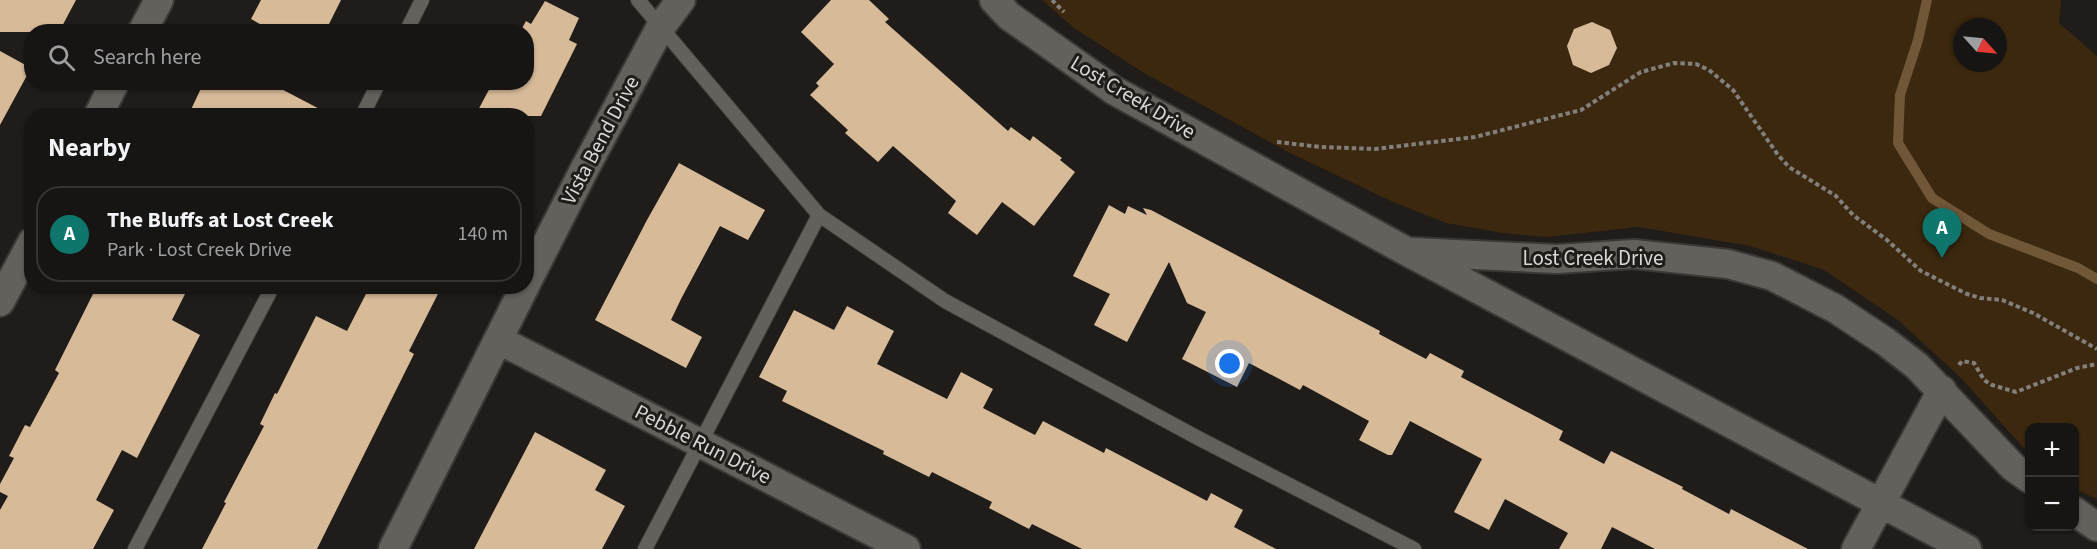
<!DOCTYPE html>
<meta charset="utf-8">
<style>
body{margin:0;font-family:"Source Sans 3",sans-serif;background:#242221;color:#f1f3f6}
.controls{position:absolute;right:18px;bottom:18px;display:grid;overflow:hidden;border-radius:12px;box-shadow:0 2px 4px #0004}
.controls button{width:54px;height:54px;display:grid;place-items:center;padding:0;border:0;border-bottom:2px solid #363433;background:#171513;color:#f1f3f6;font:30px sans-serif}
.compass{position:absolute;left:1953px;top:18px;width:54px;height:54px;border-radius:50%;background:#171513;box-shadow:0 2px 4px #0004;rotate:117deg}
.you{position:absolute;left:1230px;top:364px;width:21px;height:21px;margin:-15px;border:4px solid #fff;border-radius:50%;background:#1a73e8;box-shadow:0 0 0 9px #1a73e833}
.badge{display:grid;place-items:center;width:39px;height:39px;border-radius:50%;background:#0f766e;color:#fff;font-size:20px;font-weight:700}
.pin{position:absolute;translate:-50% -50px;filter:drop-shadow(0 2px 3px #0008)}
.pin::after{content:'';position:absolute;top:32px;width:21px;height:18px;background:inherit;clip-path:polygon(0 0,100% 0,50% 100%)}
.list{margin:0;padding:0;list-style:none}
h2{display:flex;justify-content:space-between;align-items:center;height:78px;margin:0;padding:0 24px;font-size:26px}
h2 small{font-size:20px;font-weight:400;color:#9e9fa0}
.list li{display:grid;grid-template-columns:39px 1fr auto;gap:18px;align-items:center;box-sizing:border-box;height:96px;margin:0 12px 12px;padding:0 12px;border:2px solid #363433;border-radius:24px}
.list b{display:block;font-size:22px;white-space:nowrap}
.list p{margin:0;font-size:20px;white-space:nowrap;color:#9e9fa0}
.list em{font-size:20px;font-style:normal;color:#9e9fa0}
.icon{flex:none;width:33px;height:33px;fill:none;stroke:currentColor;stroke-width:2;stroke-linecap:round;stroke-linejoin:round}
.map{position:relative;flex:none;width:2097px;height:549px;overflow:hidden}
.search{position:absolute;background:#171513;box-shadow:0 2px 4px #0004;left:24px;top:24px;width:510px;height:66px;display:flex;align-items:center;gap:15px;box-sizing:border-box;padding:0 21px;border-radius:24px;color:#9e9fa0;font-size:22px}
.panel{position:absolute;background:#171513;box-shadow:0 2px 4px #0004;left:24px;top:108px;width:510px;height:186px;border-radius:24px}
.map>svg:first-child{display:block}
.green{fill:#3b280e;fill-rule:evenodd}
.lines{fill:none;stroke-linecap:round;stroke-linejoin:round}
.stream{stroke:#705738;stroke-width:10}
.building{fill:#d7bb99}
.lane-casing{stroke:#3b3937;stroke-width:16}
.street-casing{stroke:#3b3937;stroke-width:32}
.path{stroke:#827f7d;stroke-width:4;stroke-dasharray:4.5 3;stroke-linecap:butt}
.lane{stroke:#64615d;stroke-width:14}
.street{stroke:#64615d;stroke-width:28}
.labels{text-anchor:middle;dominant-baseline:central;stroke-width:6;stroke-linejoin:round;paint-order:stroke}
.street-label{font-size:21px;fill:#dad8d6;stroke:#1f1c19}
</style>
<div class="map">
<svg width="2097" height="549" viewBox="0 0 2097 549">
<rect width="100%" height="100%" fill="#1f1c19"/>
<!-- green -->
<path class="green" d="M1042,0h1019l-2,23 38,33v443l-22,-10 -1,-61h-44l-1,26 -68,-76 -63,-58 -74,-50 -74,-24 -111,-19 -93,10 -43,-4 -57,-10 -53,-21 -105,-50 -144,-79 -70,-45zM1962,27h36v36h-36z"/>
<g class="lines">
<!-- stream -->
<path class="stream" d="M1927,0l-9,40 -18,55 -2,48 34,55 57,36 89,34 19,11"/>
</g>
<!-- building -->
<path class="building" d="M0,0h76l-17,32h-59z
M261,0h80l-16,32h-51l-23,-13z
M831,0h38l20,19 -4,3 123,109 3,-4 19,14 3,-5 29,22 -2,2 15,12 -41,54 -32,-24 -25,33 -29,-22 8,-12 -63,-55 -15,16 -33,-29 3,-3 -38,-35 9,-9 -3,-3 18,-19 -33,-32z
M545,1l34,17 -10,22 8,4 -36,72h-66l18,-34h33v-50h-6l6,-11 5,3z
M1592,22l18,8 7,18 -8,17 -18,8 -18,-8 -6,-19 7,-17z
M0,51l31,17 -31,57z
M204,82h64l65,34h-145z
M679,163l86,47 -17,30 -28,-14 -39,73 -10,21 31,17 -16,31 -91,-48 52,-100z
M1109,205l16,9 3,-8 19,9 -4,-7 8,2 229,121 -1,3 47,25 4,-6 34,18 -3,6 102,54 -4,9 45,24 7,-13 72,36 -1,2 47,25 2,-5 77,40h-153l-43,-22 -11,22h-42l9,-16 -63,-34 -16,31 -35,-18 28,-53 -72,-38 -18,34h-4l-29,-15 10,-19 -66,-36 -3,5 -51,-27 -12,24 -55,-28 24,-47 -19,-9 -18,-41 -42,80 -33,-17 16,-31 -37,-18z
M97,286h92l-17,34 28,15 -63,123 -15,-8 -26,50 18,10 -21,39h-93v-39l8,-14 -8,-4v-8l14,-26 -5,-2 16,-31 5,2 29,-54 -4,-3z
M370,286h72l-33,65 5,3 -97,195h-115l24,-46 -2,-1 40,-76 -4,-2 15,-31 2,1 39,-78 31,15z
M847,306l47,25 -17,33 70,35 14,-27 32,17 -10,19 52,27 8,-14 61,32 2,-5 101,53 4,-8 32,17 -9,17 42,22h-194l-50,-25 -3,5 -40,-21 3,-6 -60,-30 -3,5 -46,-23 1,-3 -102,-50 5,-10 -28,-14 35,-67 40,20z
M535,432l71,38 -11,20 30,16 -23,43h-128z"/>
<g class="lines">
<defs>
<path id="lane" d="M638,0l181,215 126,86 253,137 216,111
M406,32l16,-32
M362,116l17,-34
M135,549l138,-263
M645,549l174,-334"/>
<path id="street" d="M994,0l15,16 106,75 291,160 561,298
M142,32l17,-32
M98,116l17,-34
M1414,252l143,7 77,-5 94,10 44,12 64,33 50,33 31,24 96,101 17,12
M526,284l58,-114 76,-142 21,-28
M0,302l32,-60
M499,340l407,209
M2074,511l23,16
M393,549l132,-263
M1856,549l86,-159"/>
</defs>
<!-- lane casing -->
<use href="#lane" class="lane-casing"/>
<!-- street casing -->
<use href="#street" class="street-casing"/>
<!-- path -->
<path class="path" d="M1052,0l12,12
M1277,142l44,5 54,2 100,-12 106,-27 60,-38 33,-9 22,1 13,6 24,20 45,65 11,12 47,29 17,19 34,25 34,31 46,23 13,4 22,2 31,13 64,36
M1959,365l3,-4 12,2 10,17 8,5 24,7 61,-24 20,-4"/>
<!-- lane -->
<use href="#lane" class="lane"/>
<!-- street -->
<use href="#street" class="street"/>
</g>
<g class="labels">
<!-- street labels -->
<g class="street-label">
<text transform="translate(1133 97) rotate(31)">Lost Creek Drive</text>
<text transform="translate(600 140) rotate(-62)">Vista Bend Drive</text>
<text x="1593" y="258">Lost Creek Drive</text>
<text transform="translate(703 444) rotate(27)">Pebble Run Drive</text>
</g>
</g>
</svg>
<div class="controls">
<button>+</button>
<button>−</button>
</div>
<svg class="compass" viewBox="-18 -18 36 36"><path d="M0-13l5 13h-10z" fill="#e53935"/><path d="M0 13l5-13h-10z" fill="#9e9fa0"/></svg>
<div class="you"></div>
<div class="pin badge" style="left:1942px;top:258px">A</div>
<div class="search"><svg class="icon" aria-label="search" viewBox="0 0 24 24"><circle cx="10" cy="10" r="6"/><path d="M15 15l6 6"/></svg>Search here</div>
<section class="panel">
<h2>Nearby<small></small></h2>
<ul class="list">
<li><span class="badge">A</span><div><b>The Bluffs at Lost Creek</b><p>Park · Lost Creek Drive</p></div><em>140 m</em></li>
</ul>
</section>
</div>
